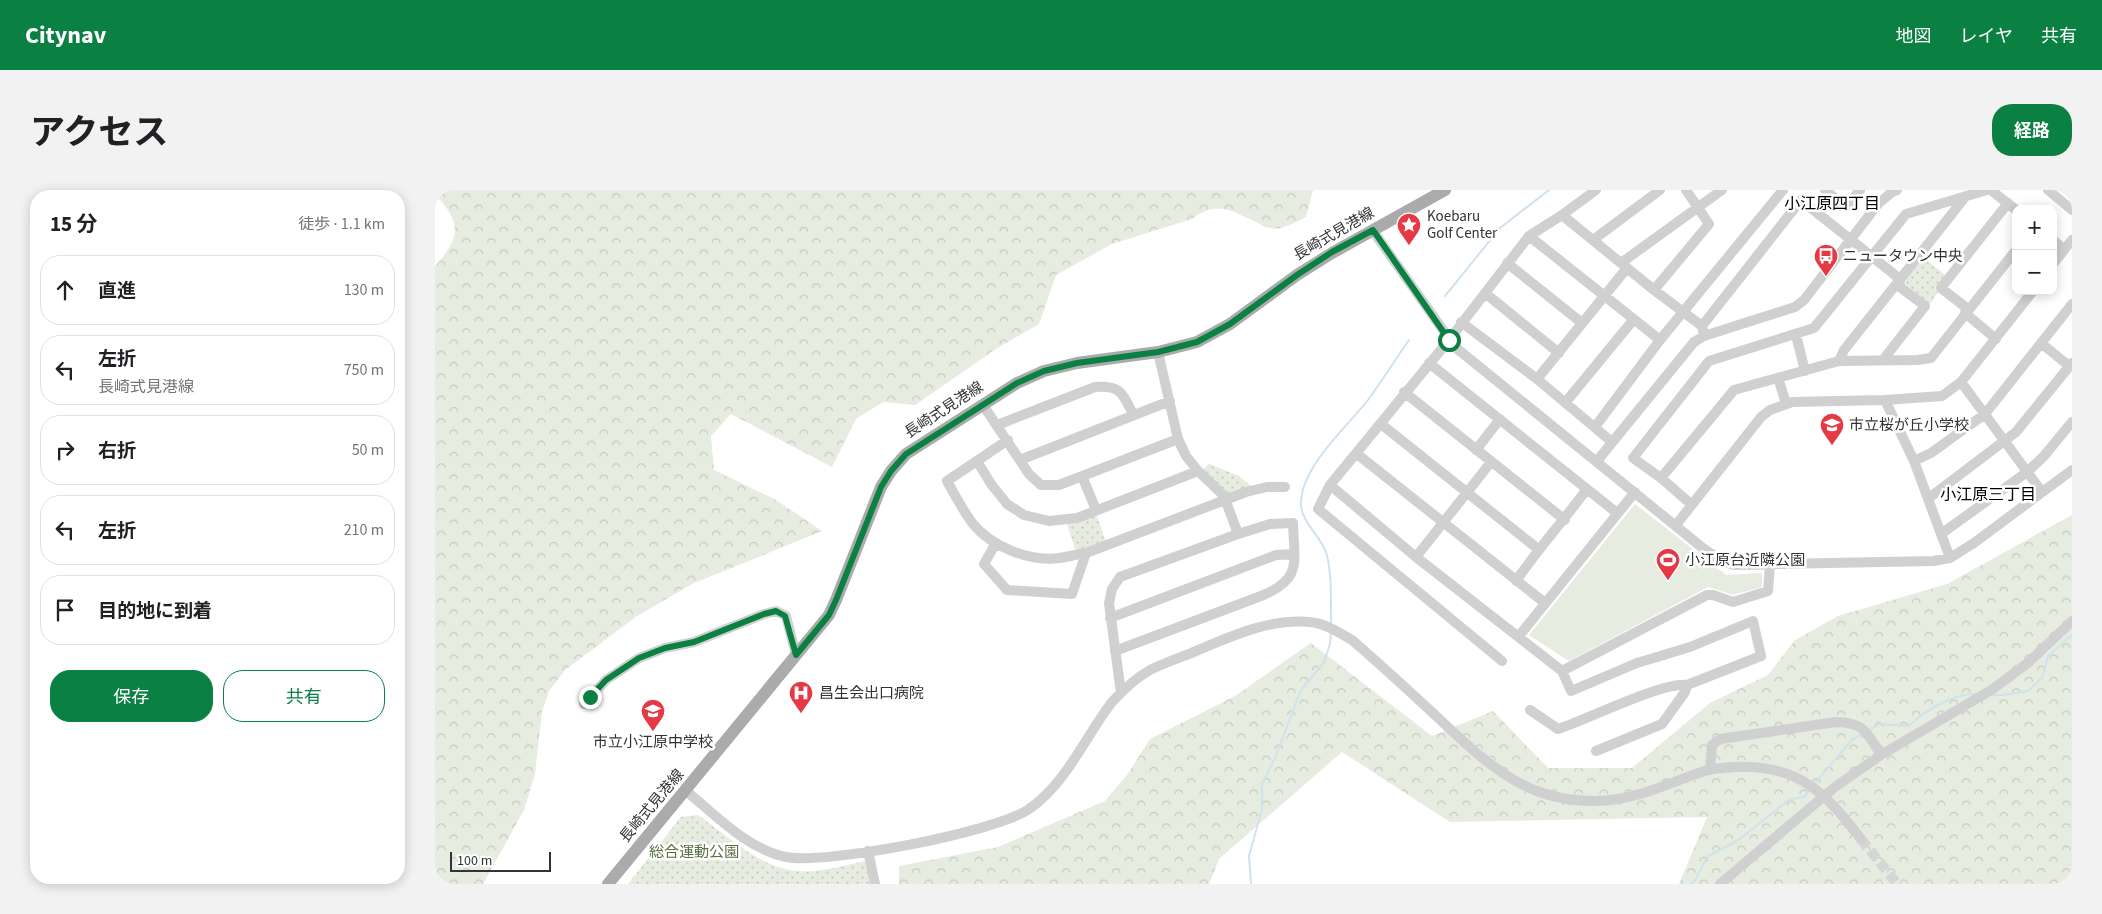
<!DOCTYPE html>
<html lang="ja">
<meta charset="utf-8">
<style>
body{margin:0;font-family:"Source Sans 3","Noto Sans JP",sans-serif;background:#f2f2f2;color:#202124}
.controls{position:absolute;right:15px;top:15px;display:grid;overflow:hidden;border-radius:10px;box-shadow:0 2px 12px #0003}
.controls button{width:45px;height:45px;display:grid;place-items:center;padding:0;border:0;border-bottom:1px solid #e0e0e0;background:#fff;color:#202124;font:25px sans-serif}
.scale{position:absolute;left:15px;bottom:12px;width:101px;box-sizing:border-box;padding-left:5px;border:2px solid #333;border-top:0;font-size:14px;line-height:18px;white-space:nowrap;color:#333;-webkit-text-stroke:4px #fff;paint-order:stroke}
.stop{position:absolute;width:15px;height:15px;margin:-11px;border:4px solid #0b8043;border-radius:50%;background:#fff}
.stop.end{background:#0b8043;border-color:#fff;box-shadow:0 1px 5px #0008}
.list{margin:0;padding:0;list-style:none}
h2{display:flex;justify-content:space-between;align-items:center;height:65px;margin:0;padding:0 20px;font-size:21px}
h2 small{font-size:16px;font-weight:400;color:#757577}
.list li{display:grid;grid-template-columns:32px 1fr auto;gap:15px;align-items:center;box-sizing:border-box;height:70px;margin:0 10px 10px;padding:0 10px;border:1px solid #e0e0e0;border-radius:20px}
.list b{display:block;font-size:19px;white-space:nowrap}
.list p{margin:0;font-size:16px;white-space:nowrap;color:#757577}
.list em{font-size:16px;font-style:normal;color:#757577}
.actions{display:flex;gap:10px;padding:15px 20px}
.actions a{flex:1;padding:11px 0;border:1px solid #0b8043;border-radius:20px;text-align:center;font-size:18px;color:#0b8043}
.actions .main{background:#0b8043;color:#fff}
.icon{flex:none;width:28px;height:28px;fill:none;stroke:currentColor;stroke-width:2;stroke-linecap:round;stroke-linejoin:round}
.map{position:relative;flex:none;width:1637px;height:694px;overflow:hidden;border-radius:20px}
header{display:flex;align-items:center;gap:30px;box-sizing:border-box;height:70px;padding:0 25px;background:#0b8043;color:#fff}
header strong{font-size:24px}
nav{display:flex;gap:28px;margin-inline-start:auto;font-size:18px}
.intro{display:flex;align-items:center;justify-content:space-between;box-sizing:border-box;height:120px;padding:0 30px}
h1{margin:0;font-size:35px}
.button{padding:12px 22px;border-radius:20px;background:#0b8043;color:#fff;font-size:18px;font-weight:700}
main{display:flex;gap:30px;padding:0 30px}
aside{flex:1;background:#fff;border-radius:20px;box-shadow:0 2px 12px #0003}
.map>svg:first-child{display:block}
.green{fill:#e6ecdf}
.forest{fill:url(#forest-crowns)}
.park{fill:url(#park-dots)}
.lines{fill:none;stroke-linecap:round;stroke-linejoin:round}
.stream{stroke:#cfe2ee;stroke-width:2}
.minor-tunnel{stroke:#d6d6d6;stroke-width:10;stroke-dasharray:10 5;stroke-linecap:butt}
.minor{stroke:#d0d0d0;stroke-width:10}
.major{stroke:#ababab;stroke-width:12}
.minor-bridge{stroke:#d0d0d0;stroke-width:10}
.route{stroke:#0b8043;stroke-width:6}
.labels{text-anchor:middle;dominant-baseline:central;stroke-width:5;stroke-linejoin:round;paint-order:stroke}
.poi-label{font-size:15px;fill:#333;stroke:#fff;text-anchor:start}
.street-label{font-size:15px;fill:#333;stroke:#fff}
.park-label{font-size:15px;fill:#56703f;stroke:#fff}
.neighbourhood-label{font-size:16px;fill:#000;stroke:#fff}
</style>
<header>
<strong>Citynav</strong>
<nav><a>地図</a><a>レイヤ</a><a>共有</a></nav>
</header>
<div class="intro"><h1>アクセス</h1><a class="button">経路</a></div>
<main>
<aside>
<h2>15 分<small>徒歩 · 1.1 km</small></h2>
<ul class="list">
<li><svg class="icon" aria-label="ahead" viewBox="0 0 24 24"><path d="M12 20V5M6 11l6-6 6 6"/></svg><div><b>直進</b></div><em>130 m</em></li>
<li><svg class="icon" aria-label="left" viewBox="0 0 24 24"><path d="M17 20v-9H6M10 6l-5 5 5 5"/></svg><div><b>左折</b><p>長崎式見港線</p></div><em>750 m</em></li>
<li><svg class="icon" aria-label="right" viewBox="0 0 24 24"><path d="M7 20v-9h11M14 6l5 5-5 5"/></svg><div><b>右折</b></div><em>50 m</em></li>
<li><svg class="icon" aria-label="left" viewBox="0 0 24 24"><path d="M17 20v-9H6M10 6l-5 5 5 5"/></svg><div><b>左折</b></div><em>210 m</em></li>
<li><svg class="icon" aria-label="arrive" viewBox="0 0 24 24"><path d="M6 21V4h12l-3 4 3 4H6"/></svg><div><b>目的地に到着</b></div></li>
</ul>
<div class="actions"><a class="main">保存</a><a>共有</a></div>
</aside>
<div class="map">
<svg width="1637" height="694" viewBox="0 0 1637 694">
<defs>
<pattern id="forest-crowns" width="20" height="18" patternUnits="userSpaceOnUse" patternTransform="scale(1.25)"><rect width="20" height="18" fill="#e6ecdf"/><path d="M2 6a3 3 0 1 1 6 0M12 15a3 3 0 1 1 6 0" fill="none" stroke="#c6cbc0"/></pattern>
<pattern id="park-dots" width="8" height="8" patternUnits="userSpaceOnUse" patternTransform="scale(1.25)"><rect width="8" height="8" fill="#e6ecdf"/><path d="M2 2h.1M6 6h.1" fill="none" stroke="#c6cbc0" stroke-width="1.8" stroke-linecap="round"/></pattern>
</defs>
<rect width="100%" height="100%" fill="#fff"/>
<!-- green -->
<path class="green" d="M1200,314l91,71 36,-2v14l-29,8 -25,-8 -139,74 -40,-26z"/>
<!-- forest -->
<path class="forest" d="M0,0h878l-7,27c-12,6 -26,15 -40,10 -4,-1 -7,-4 -10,-5 -25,-12 -40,-22 -64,-3l-80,25 -56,31 -17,49 -40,23 -84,58 -32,-3 -27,17 -24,48 -101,-53 -20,22 3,34 62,30 46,31 -130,53 -55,32 -72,54 -16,21 -7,20 -7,63 -11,36 -41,74h-48v-618c26,-29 27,-43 0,-72z
M1637,325v369h-393l28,-67 -257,5 -108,-70 -123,107 -10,25h-310v-18l99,-19 107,-46 22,-26 23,-36 85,-43 76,-53 121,93 61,-25 55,57h84l78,-65 58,-28 27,-35 43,-24 109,-32z"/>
<!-- park -->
<path class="park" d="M1488,67l22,18 -10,13 3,4 -8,12 -24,-19 -1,-7z
M774,274l30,12 13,11 -24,8 -26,-25z
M661,323l10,29 -30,10 -9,-28z
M263,625c35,25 70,61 116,56 20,-2 41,-8 61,-12l3,25h-250l53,-67z"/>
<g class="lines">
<!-- stream -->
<path class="stream" d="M1010,106l55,-68 49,-38
M896,434c0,-21 1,-53 -5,-72 -6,-17 -24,-29 -25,-47 -1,-38 46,-78 67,-105 14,-19 27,-40 41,-60
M1555,505h13l25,-4 14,-13 6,-22 24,-21
M1434,540l10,-6 30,2c17,-16 43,-32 66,-32
M1379,594l39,-45 10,-5
M816,694l-2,-28 13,-47v-25l13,-26 26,-68 23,-28 6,-18 1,-10
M1256,694l4,-4 13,-24 29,-15 53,-42 14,-2 6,-8"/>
<!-- minor-tunnel -->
<path class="minor-tunnel" d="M1426,649l36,45"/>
<!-- minor -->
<path class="minor" d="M1390,0l21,17 14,-17
M1556,0l25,20
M1613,0l24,20
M1127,25l92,75 48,36 1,5
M938,41l82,116 249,202 18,12 12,4 199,-4 17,-3 24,-15 98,-73
M1094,46l131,104
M1158,50l67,-50
M1618,50l11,9
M1072,73l75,60
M1186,73l101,-73
M1618,74l19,-24
M1219,100l55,-66 -23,-34
M1050,103l74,60
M1533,119l-27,-21 67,-85
M1530,123l31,26
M1026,132l76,57 75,63
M1267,136l99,-126 99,79v8l25,19 -42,54
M1361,145l9,36
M1606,153l28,23
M1404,171l5,-11 122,-154
M994,173l188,150
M1343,188l8,25
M1102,189l90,-111
M1526,192l81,110
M969,202l161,128
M1450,210l29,61 36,97
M1130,213l69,-84
M548,215l46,69 12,11h18l119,-46
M946,234l157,125
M562,235l98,-38c26,-2 27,6 38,27
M1160,237l65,-87 123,-150
M573,250l-61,41c8,14 16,30 26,43 19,23 57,38 86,34 9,-1 18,-4 27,-5l160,-61 21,-5h18
M1041,260l24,-31
M922,264l188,149
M585,270l150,-59
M542,271l14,23 16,20 17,11 25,6 28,-3 121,-47
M1162,271l97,-119 10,-6 91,-29 9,-7 74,-96 14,-12 5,-2
M1479,271l17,-8 54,-39 87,-110
M647,286l14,34
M1226,288l73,-88 105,-29 78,-1 14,-2 85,-108
M895,295l86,72 146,114 145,-76h6l20,7 35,-11 2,-27
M1494,308l87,-66 56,-69
M1257,315l-31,-27 -28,-20 76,-97 105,-33 92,-114 81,-24
M1241,335l85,-108 9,-7 22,-8 93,-2 57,-4 19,-14 72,-91
M1506,344l86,-62 17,-16 28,-34
M561,353l-12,21 23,26 65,4 14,-41
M981,367l75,-95
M1081,391c22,-32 48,-61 71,-92
M675,428l166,-63 18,-1
M1084,446l116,-144
M680,461l146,-55c42,-17 33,-34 32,-73l-23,1 -32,10
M1067,471l-184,-152 12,-24 119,-145 80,-104 33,-21 34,-25
M686,503l-12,-90 3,-14 8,-12 118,-43 -14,-38 -26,-25 -12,-15 -8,-17 -20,-87
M149,514l22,-24 33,-22 26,-10 29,-6 70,-28 12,-3 10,5 10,39
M1095,520l28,19c28,-9 106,-48 129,-44l74,-29 -8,-35 -63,26 -53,16 -66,28 -9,-20
M1161,561l66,-27 23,-32 2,-7
M1275,580l2,-25 8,-6 116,-17c28,0 32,12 45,33
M251,601c30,24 61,58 100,66 38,8 211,-25 243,-48 37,-25 56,-72 83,-107 11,-12 24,-24 38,-32 12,-6 26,-11 39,-16 38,-16 79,-36 121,-32 14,1 30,11 42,18 28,24 55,49 82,74 56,53 100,97 184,85 32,-5 60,-20 90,-29 8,-2 18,-2 26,-3
M433,661l7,33
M1285,694l115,-97 46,-32 112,-66 36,-27 43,-41"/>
<!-- major -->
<path class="major" d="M173,694l221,-269 7,-15 45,-113 10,-16 15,-17 111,-71 27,-12 33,-8 81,-11 39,-10 33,-18 67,-49 35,-22 113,-63"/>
<!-- minor-bridge -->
<path class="minor-bridge" d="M1299,577c64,-3 91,25 127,72"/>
</g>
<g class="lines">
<!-- route -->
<path class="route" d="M155,507l16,-17 33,-22 26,-10 29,-6 70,-28 12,-3 9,5 11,39 33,-40 7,-15 45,-113 10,-16 15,-17 111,-71 27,-12 33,-8 81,-11 39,-10 33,-18 67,-49 35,-23 41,-22 76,110"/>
</g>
<!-- icons -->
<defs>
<symbol id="sight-pin" viewBox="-11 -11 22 30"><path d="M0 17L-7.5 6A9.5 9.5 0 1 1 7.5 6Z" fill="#e63946" stroke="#fff"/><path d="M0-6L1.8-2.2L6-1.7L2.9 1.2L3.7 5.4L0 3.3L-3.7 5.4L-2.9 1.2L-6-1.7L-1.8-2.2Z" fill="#fff"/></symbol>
<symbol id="bus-pin" viewBox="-11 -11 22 30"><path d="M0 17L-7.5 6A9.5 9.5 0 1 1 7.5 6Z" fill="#e63946" stroke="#fff"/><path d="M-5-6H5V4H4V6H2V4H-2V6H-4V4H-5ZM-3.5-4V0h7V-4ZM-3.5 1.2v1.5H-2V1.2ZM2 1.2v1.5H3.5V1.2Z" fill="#fff"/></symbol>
<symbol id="school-pin" viewBox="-11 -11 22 30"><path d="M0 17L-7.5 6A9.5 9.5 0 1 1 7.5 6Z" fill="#e63946" stroke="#fff"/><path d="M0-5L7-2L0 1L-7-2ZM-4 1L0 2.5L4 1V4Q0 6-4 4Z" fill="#fff"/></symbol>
<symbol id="stadium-pin" viewBox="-11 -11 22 30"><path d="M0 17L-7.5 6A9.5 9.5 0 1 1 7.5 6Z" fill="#e63946" stroke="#fff"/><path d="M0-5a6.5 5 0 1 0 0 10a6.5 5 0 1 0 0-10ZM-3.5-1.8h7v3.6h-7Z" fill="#fff"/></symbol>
<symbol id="hospital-pin" viewBox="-11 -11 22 30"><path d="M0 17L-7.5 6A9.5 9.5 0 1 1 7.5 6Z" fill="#e63946" stroke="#fff"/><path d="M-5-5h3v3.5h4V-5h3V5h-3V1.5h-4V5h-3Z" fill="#fff"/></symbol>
</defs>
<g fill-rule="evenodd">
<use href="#sight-pin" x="960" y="21" width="28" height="38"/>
<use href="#bus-pin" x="1377" y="52" width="28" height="38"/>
<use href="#school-pin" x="1383" y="221" width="28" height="38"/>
<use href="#stadium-pin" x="1219" y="356" width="28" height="38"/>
<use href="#hospital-pin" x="352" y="489" width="28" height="38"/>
<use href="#school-pin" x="204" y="507" width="28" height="38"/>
</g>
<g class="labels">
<!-- poi labels -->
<g class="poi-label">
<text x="992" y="26">Koebaru<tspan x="992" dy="17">Golf Center</tspan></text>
<text x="1408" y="66">ニュータウン中央</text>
<text x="1414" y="235">市立桜が丘小学校</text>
<text x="1250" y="370">小江原台近隣公園</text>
<text x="384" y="503">昌生会出口病院</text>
<text x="218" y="552" text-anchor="middle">市立小江原中学校</text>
</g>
<!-- street labels -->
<g class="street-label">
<text transform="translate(899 44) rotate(-30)">長崎式見港線</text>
<text transform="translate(509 220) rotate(-33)">長崎式見港線</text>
<text transform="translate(217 616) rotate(-50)">長崎式見港線</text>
</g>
<!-- park labels -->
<g class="park-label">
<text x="259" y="662">総合運動公園</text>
</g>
<!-- neighbourhood labels -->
<g class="neighbourhood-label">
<text x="1397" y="14">小江原四丁目</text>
<text x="1553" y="305">小江原三丁目</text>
</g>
</g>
</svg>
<div class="controls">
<button>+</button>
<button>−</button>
</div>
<div class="scale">100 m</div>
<div class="stop" style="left:1014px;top:150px"></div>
<div class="stop end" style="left:155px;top:507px"></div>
</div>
</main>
